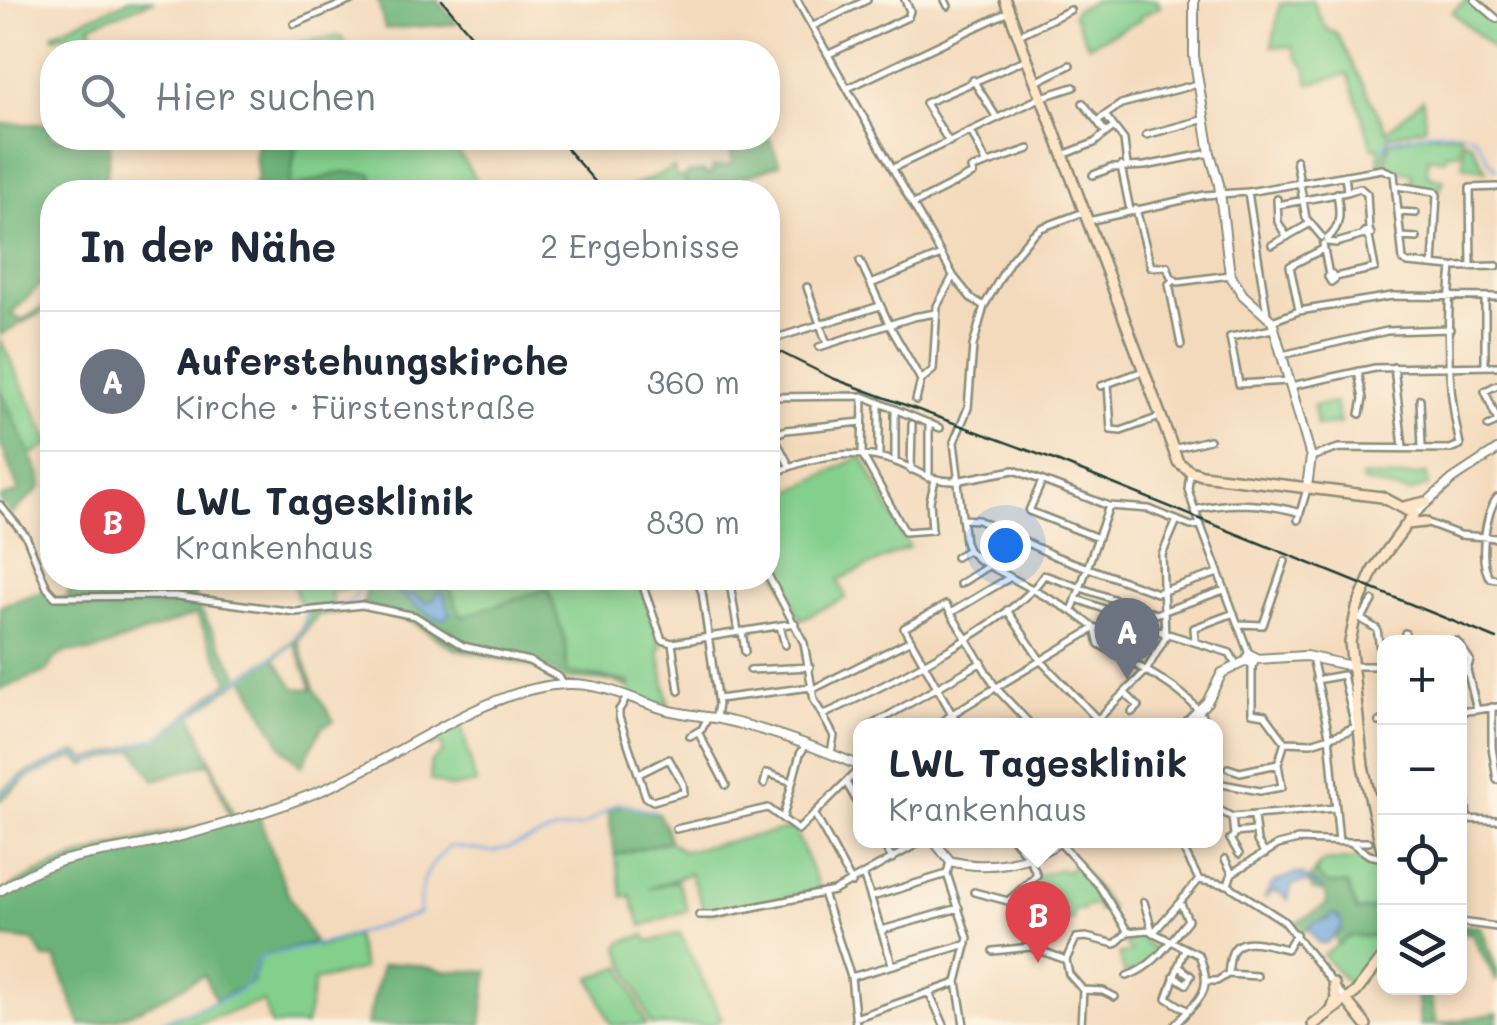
<!DOCTYPE html>
<html lang="de">
<meta charset="utf-8">
<style>
body{margin:0;font-family:Mali,sans-serif;background:#f6f6f7;color:#1f2937}
.controls{position:absolute;right:30px;bottom:30px;display:grid;overflow:hidden;border-radius:20px;box-shadow:0 5px 15px #0003}
.controls button{width:90px;height:90px;display:grid;place-items:center;padding:0;border:0;border-bottom:2px solid #e0e1e3;background:#fff;color:#1f2937;font:50px sans-serif}
.you{position:absolute;left:1005px;top:545px;width:35px;height:35px;margin:-25px;border:8px solid #fff;border-radius:50%;background:#1a73e8;box-shadow:0 0 0 15px #1a73e833}
.badge{display:grid;place-items:center;width:65px;height:65px;border-radius:50%;background:#c8321e;color:#fff;font-size:32px;font-weight:700}
.pin{position:absolute;translate:-50% -82px;filter:drop-shadow(0 2px 5px #0008)}
.pin::after{content:'';position:absolute;top:52px;width:35px;height:30px;background:inherit;clip-path:polygon(0 0,100% 0,50% 100%)}
.popup{position:absolute;left:853px;top:718px;width:370px;height:130px;box-sizing:border-box;display:grid;place-content:center;border-radius:20px;background:#fff;filter:drop-shadow(0 2px 8px #0005);font-size:32px;white-space:nowrap;color:#747a83}
.popup b{font-size:38px;color:#1f2937}
.popup::after{content:'';position:absolute;left:50%;top:100%;margin-left:-20px;border:20px solid transparent;border-top-color:#fff}
.list{margin:0;padding:0;list-style:none}
h2{display:flex;justify-content:space-between;align-items:center;height:130px;margin:0;padding:0 40px;font-size:42px}
h2 small{font-size:32px;font-weight:400;color:#747a83}
.list li{display:grid;grid-template-columns:65px 1fr auto;gap:30px;align-items:center;box-sizing:border-box;height:140px;padding:0 40px;border-top:2px solid #e0e1e3}
.list b{display:block;font-size:38px;white-space:nowrap}
.list p{margin:0;font-size:32px;white-space:nowrap;color:#747a83}
.list em{font-size:32px;font-style:normal;color:#747a83}
.icon{flex:none;width:55px;height:55px;fill:none;stroke:currentColor;stroke-width:2;stroke-linecap:round;stroke-linejoin:round}
.map{position:relative;flex:none;width:1497px;height:1025px;overflow:hidden}
.search{position:absolute;background:#fff;box-shadow:0 5px 15px #0003;left:40px;top:40px;width:740px;height:110px;display:flex;align-items:center;gap:25px;box-sizing:border-box;padding:0 35px;border-radius:40px;color:#747a83;font-size:38px}
.panel{position:absolute;background:#fff;box-shadow:0 5px 15px #0003;left:40px;top:180px;width:740px;height:410px;border-radius:40px}
.map>svg:first-child{display:block}
.green{fill:#83cf8c;stroke:#518660;stroke-width:2.5}
.forest{fill:#6ab278;stroke:#447856;stroke-width:2.5;fill-rule:evenodd}
.water{fill:#72a8e0;stroke:#48728a;stroke-width:2.5}
.lines{fill:none;stroke-linecap:round;stroke-linejoin:round}
.stream{stroke:#72a8e0;stroke-width:2.5}
.minor-casing{stroke:#8a8c78;stroke-width:10}
.tertiary-casing{stroke:#8a8c78;stroke-width:12}
.secondary-casing{stroke:#8a8c78;stroke-width:14}
.minor{stroke:#fff;stroke-width:5}
.tertiary{stroke:#fff;stroke-width:8}
.secondary{stroke:#ffe4c6;stroke-width:9}
.rail{stroke:#1f3d34;stroke-width:2.5}
</style>
<div class="map">
<svg width="1497" height="1025" viewBox="0 0 1497 1025">
<rect width="100%" height="100%" fill="#fcf5e5"/>
<filter id="ink" filterUnits="userSpaceOnUse"><feTurbulence type="fractalNoise" baseFrequency=".01" numOctaves="2"/><feDisplacementMap in="SourceGraphic" scale="20" xChannelSelector="R" yChannelSelector="G"/><feConvolveMatrix kernelMatrix="1 2 1 2 8 2 1 2 1" color-interpolation-filters="sRGB"/></filter>
<filter id="wash" filterUnits="userSpaceOnUse"><feTurbulence type="fractalNoise" baseFrequency=".0048" numOctaves="4" result="noise"/><feDisplacementMap in="SourceGraphic" scale="40" xChannelSelector="R" yChannelSelector="G"/><feGaussianBlur stdDeviation="2.25" result="paint"/><feColorMatrix in="noise" values="0 0 0 0 0 0 0 0 0 0 0 0 0 0 0 0 0 1.4 0 .05"/><feComposite in="paint" operator="in"/></filter>
<g filter="url(#wash)">
<rect width="100%" height="100%" fill="#f4dabc"/>
<!-- green -->
<path class="green" d="M130,0h24l-64,25 8,20 -15,4v3h-10l-5,-18 -14,3 -1,-4z
M1095,0h62l3,7 -20,10 1,3 -53,25 -15,-31 2,-4z
M1312,0l14,29 11,5 50,97 36,-32 2,28 -36,9 -8,31h-3l1,-20 -6,2 -25,-75 -40,10 -1,-15 -10,-11 -4,-11 -21,-1 8,-42z
M1466,0l31,25v27l-45,-40z
M340,36l10,16h-49l-4,-3 1,-6z
M1422,134h39l-1,19h-13l-2,7 -17,-3 -1,18 17,5 -5,11 -28,-4 1,-14 -27,-6 5,-25z
M297,138h152l35,54h-110l-2,-18 -84,15z
M1464,140l7,3 15,28 -23,-5z
M674,168l2,9h7l4,9 -29,6h-39z
M0,339l51,105 -20,11 -31,-65z
M1335,403l5,21 -23,2 -4,-20z
M862,456l47,91 -71,33 8,18 -45,21 -33,-62v-54z
M1427,474l1,11 -18,8 -47,-11 -1,-6 27,2z
M292,578h59l2,10 -22,4 2,13 -32,4z
M459,578h179l24,69 -3,2 10,58 -38,-13 -2,-12 -62,-10 -1,-29 -106,-25 -13,-36z
M461,724l15,59 -25,5 -20,-8 -1,-17 13,-10 -1,-10 -11,4 -2,-7z
M794,828l27,63 -115,23 -16,-41 -42,16 29,-8 11,29 -46,16 -12,-31 -7,2 -8,-42 54,-14 14,10z
M1367,858l13,10 4,39 -27,4 -41,-36 3,-10 5,-3z
M1077,862l34,46 -13,3 -2,-7 -13,4v3l-9,-1 -1,10h-17l-1,4 6,1 1,11 -6,-1 -3,-4 3,-3 -4,-1 -7,12 -18,-2 4,-13 10,-11 -9,-8 -17,-1v-5l24,-24 21,-6 5,3z
M680,933l42,86 -11,6h-60l-32,-77 2,-6 24,-7 4,7z
M355,935l8,34 -49,12 -8,44h-35l-8,-24 -71,24h-38l62,-24 35,-19 9,-25 54,-15 3,5z
M1138,935l20,18 -18,16 -15,6 -6,-21 12,-2 -7,-9z
M1350,936h31l3,10 -34,40 -27,-31z
M622,966l24,59h-35l-20,-47z"/>
<!-- forest -->
<path class="forest" d="M378,0h59l20,24 -72,5z
M0,124h52v14h59l-6,54h-53v81l-41,41 11,6 30,-18v5l-52,28z
M769,137l11,27 -45,17 -48,5 -4,-9 4,-4 17,-2 1,4 8,-3 -1,-5 19,-2 1,-27z
M258,138h39l-8,51 54,-17 29,2 2,18h-127l11,-14 -3,-23z
M0,390l41,87v10l-29,27 -12,-12v-4l19,-6 -19,-50z
M153,578h41l2,24 45,78 -49,35 42,101 -4,1 -20,-54 -56,17 -20,-31 -49,16 -11,-8 -45,20 -29,23 2,-10 24,-17 50,-21 12,8 72,-23 69,-56 -33,-67 -104,38 -23,-1 -15,8 -7,12 -47,19v-84l44,-15 9,6 13,2 4,-10z
M403,578h56l-11,4 13,35 87,-29 18,55 1,29 62,10v6l-16,-7 -47,-2 -27,-16 -4,4 -81,-18 -42,-27 -45,-12 -49,5 -20,26 16,48 20,32 -12,6 -20,39 -19,-18 -40,-72c21,-13 64,-36 63,-64l58,-6 1,-25zM294,642l18,47h-1l-16,-1 -20,-29z
M624,804l34,10 9,15 2,12 -54,14 -7,-46z
M258,814l30,80 26,48 -54,15 -9,25 -35,19 -12,-26c-37,19 -81,50 -123,50l-26,-67h-11l-10,-17 -34,-4v-43c70,-48 175,-60 258,-80z
M1319,865l-3,10 12,9h19l10,27 27,-4v34l-3,-5h-31l-12,9 -4,-10 9,-4 -6,-16h-4l-33,18 -7,-8 34,-21 -2,-12 -12,-2 -5,-9z
M1460,925l21,2 16,44v11l-26,-49h-11z
M405,963l40,8h43l-7,54h-114l15,-60z
M1417,988h12l7,37 61,-12v12h-77z"/>
<!-- water -->
<path class="water" d="M438,591l6,2 6,21 -6,5 -9,-1 -36,-24 15,1 12,8 8,-3z
M1294,874h7l23,15c-11,-6 -22,-10 -33,-3l-3,14 -9,-8h-8l-7,7 9,-16z
M1332,914l9,6 1,7 -16,16h-7l-11,-14 6,-6 15,-3z"/>
<g class="lines">
<!-- stream -->
<path class="stream" d="M1384,148l3,-7c18,-5 71,-17 87,-4 10,9 11,24 23,32
M362,583l60,-5
M320,607c23,-3 36,2 39,-23
M0,795l13,-12 59,-28 20,8c22,-13 49,-16 71,-28 20,-11 35,-28 54,-42 24,-17 89,-45 90,-78
M151,1025c24,-11 80,-24 95,-41 8,-9 8,-19 14,-27l68,-15 91,-28c2,-33 5,-45 31,-68l42,6 19,-5 43,-16 28,-4 35,-24 38,9"/>
</g>
</g>
<g filter="url(#ink)">
<g class="lines">
<defs>
<path id="minor" d="M797,0l157,277 17,21 13,8
M945,0l3,6
M1475,0l22,19
M294,24l58,-24
M813,26l54,-26
M1019,35l51,-25
M829,54l79,-37 2,-6 -5,-11
M973,80l24,38
M1036,82l34,-17
M848,88l160,-76
M1083,103l14,18
M1105,115l19,25 3,26
M936,121l-11,-18 102,-44
M938,124l11,18
M1114,127l-8,6 -9,-12 24,-17 77,-20
M971,131l15,31
M1146,135l59,-16
M1063,155l31,-12 12,-10
M1296,160l10,58 16,19
M1121,166l9,44
M893,168l149,-71 32,-10
M1093,175l18,-7 34,-2 65,-13
M1345,175l2,17 13,-4 7,6 2,36
M1397,186l38,6 2,3 -4,70
M1248,192l19,122
M1277,199l1,23 9,15
M914,204l59,-30 -2,-5 58,-20
M1278,205l69,-13
M1136,209l15,58 16,-1 4,11 7,5 52,-7
M1399,212l17,1
M1088,221l117,-26 43,-3 134,-23 12,5 9,86 5,3 44,4c-6,58 -5,120 8,178l-10,4 -111,-1 -28,9
M1369,230l2,4 -4,3 -3,-5z
M1401,237l16,1
M1327,239c15,-12 13,-28 10,-46
M1327,242l9,1 28,-8
M1323,244l6,31
M1272,245l37,-21
M860,261l31,67 30,52
M1471,266l-1,-78 27,-1
M1456,267l41,-1
M1332,274l3,5 -4,3 -3,-5z
M1335,277l40,-9 -6,-31
M1175,280l-6,4 12,61
M871,284l70,-29
M807,287l20,57
M1485,297v69
M1299,310l-9,-44 33,-17
M1272,321l27,-10 93,-15 105,1
M1273,329l-43,8 9,47 50,-3
M773,339l107,-33
M819,347l94,-30 23,-4
M1282,355l105,-24 63,-2
M1394,367l9,80
M1358,371l5,28 -3,15
M921,380l12,-10 4,-64 15,-28
M1108,384l3,46 10,1 39,-14
M1497,385l-12,6 12,28
M1101,386l42,-15
M1291,386l84,-18 122,-2
M863,396l-1,58 43,78 27,-2 -2,-29 5,-21
M768,397l95,-1 77,32
M1420,399l2,48
M916,400l5,-20
M768,425l21,40
M1488,426l9,-4
M768,437l18,-7 76,-8
M1173,449l36,-9
M879,457v-55
M895,461v-52
M911,470l1,-46
M1190,473l-2,16 5,16 56,149
M768,476c40,-19 84,-30 128,-14 21,8 34,20 59,19
M957,477l-2,4 4,2 -5,-41 14,-34 5,-62 11,-40 26,-45 22,-26 9,-7 43,-16
M929,478v-55
M961,480l53,-10 95,36 40,3 42,17 10,-1
M1042,481l-13,30 69,27
M958,483l7,59 3,8 11,10 93,51 23,17 47,-2 88,27 6,11
M1497,498c-12,15 -19,65 -7,80l7,1
M0,505l26,31 21,52 8,9 122,-1 118,16 67,-7 53,11 48,30 66,15 30,16 5,7
M1195,510c32,-9 73,-7 105,3
M962,519l16,1 77,36 102,37 61,-20
M1298,520l9,-31
M1423,521l37,14 37,3
M956,557l12,-7
M768,575l36,68 10,57 20,36 -3,17
M640,578l22,62 10,3
M696,578l6,14 16,112 -2,13
M699,584l17,-5
M960,584l28,-18
M731,589l7,43
M1077,599l49,18 -1,9
M1373,601l-12,18 16,10 7,47
M1007,610l34,51 63,65
M1072,611l37,-105
M952,612l57,-34
M1239,624l24,1 22,-64
M780,626l5,19
M1095,628l4,16c31,20 95,45 108,82
M742,631l3,21
M1405,633l3,9
M1195,640l-1,-12 40,-15
M1456,641l1,1
M672,643l123,-20
M672,643l7,48
M1460,645l10,15 -3,10 10,40
M1312,657l17,78 10,107
M1252,664v49l13,2 20,27 26,1 38,-12
M1353,666h29
M750,670l60,-3
M1316,680l27,-5 12,52 -10,4
M811,690l100,-50
M1125,693l13,13 -6,6
M628,696l-9,14v7l27,80 7,4 31,-9 -1,-8 -14,-25 -30,15
M718,699l93,-12
M1492,707v40l5,33
M1460,712l37,-5
M823,715c53,-25 192,-93 221,-140l112,39 68,-24
M1379,722l5,-1
M870,726l112,-64
M938,726l14,-12 143,-86
M962,726l-10,-12 -48,-86 42,-23 50,83 36,38
M1091,726l55,-55 19,-33 -3,-83 15,-35
M1460,728l7,91
M698,732l28,53
M690,736l12,-7 6,-12
M1228,768l12,4 38,-8 7,-22
M764,784l3,-11 25,9
M847,784l13,23
M1222,784l38,7 22,-4 -4,-23
M1219,810l13,7 104,-9
M815,815l37,68
M783,817l17,-63 6,-9
M1232,817l2,19 -4,3 9,15
M1254,817l3,24 8,13
M1460,819l37,1
M676,829l92,-21 30,22 62,-62
M1234,833l21,-2
M881,840l11,19
M1179,840l20,40
M1353,842h16
M1060,843l39,43 29,46
M1225,859l7,14
M950,861l-3,13 21,64 -11,44 7,43
M864,877l28,87
M1199,880l29,5 56,36 62,79
M1228,885l4,-12 46,-28 20,-5 52,2 19,13 14,3
M974,892l34,9 29,-26 -8,-17 -15,-18
M823,893l28,84 5,48
M872,897l75,-23
M1144,902l8,28
M699,915h14l121,-24 90,-51
M1460,922l37,5
M882,930l77,-22
M1128,932l20,-2 51,25c16,37 0,43 -24,70
M1153,933l46,-53
M1185,948l-18,50 21,13
M993,951l38,-4 35,13
M1066,960l10,-22 10,-1 29,7 13,-12
M1066,960l3,14 14,16 -2,35
M1228,974l29,2
M1127,976c28,-9 43,-35 61,-56l-8,-18
M1174,976l12,8 5,-8 -13,-10
M851,977l116,-33
M1207,981h10l11,-7c1,-6 1,-12 3,-18 6,-24 39,-10 56,-7l9,-15
M1083,990l20,1 12,6
M929,992l15,33
M855,1018l101,-35"/>
<path id="tertiary" d="M1194,0v56l16,97 9,31 11,91 13,20 29,26 39,136 -4,30
M1414,514l39,-35 44,-29
M1256,659l50,-3 45,10
M1183,726l24,-24 15,-29 24,-12 3,-7 6,3 -2,6 -7,-2
M933,840l17,21c38,10 80,2 112,-21
M0,891c59,-41 101,-35 165,-51 47,-11 108,-30 153,-48 75,-30 168,-106 250,-108 38,-1 68,18 103,27 17,4 35,5 53,9 47,10 92,27 136,46"/>
<path id="secondary" d="M1005,0l173,462 12,9 12,4 180,22 32,17 -41,56 -16,38 -7,34 13,124 21,93
M1404,507l22,-5
M1407,524l18,-2
M1346,1000l20,25
M1332,1010l4,-12 -2,-14
M1313,1025l43,-33 28,-36"/>
</defs>
<!-- minor casing -->
<use href="#minor" class="minor-casing"/>
<!-- tertiary casing -->
<use href="#tertiary" class="tertiary-casing"/>
<!-- secondary casing -->
<use href="#secondary" class="secondary-casing"/>
<!-- minor -->
<use href="#minor" class="minor"/>
<!-- tertiary -->
<use href="#tertiary" class="tertiary"/>
<!-- secondary -->
<use href="#secondary" class="secondary"/>
<!-- rail -->
<path class="rail" d="M442,0l44,52
M557,138l47,54
M768,346l64,32 222,82 443,179"/>
</g>
</g>
</svg>
<div class="controls">
<button>+</button>
<button>−</button>
<button><svg class="icon" aria-label="locate" viewBox="0 0 24 24"><circle cx="12" cy="12" r="6"/><path d="M12 2v4M12 18v4M2 12h4M18 12h4"/></svg></button>
<button><svg class="icon" aria-label="layers" viewBox="0 0 24 24"><path d="M12 4l9 5-9 5-9-5zM3 14l9 5 9-5"/></svg></button>
</div>
<div class="you"></div>
<div class="pin badge" style="left:1127px;top:680px;background:#6b7280">A</div>
<div class="pin badge" style="left:1038px;top:963px;background:#e0444e">B</div>
<div class="popup"><b>LWL Tagesklinik</b>Krankenhaus</div>
<div class="search"><svg class="icon" aria-label="search" viewBox="0 0 24 24"><circle cx="10" cy="10" r="6"/><path d="M15 15l6 6"/></svg>Hier suchen</div>
<section class="panel">
<h2>In der Nähe<small>2 Ergebnisse</small></h2>
<ul class="list">
<li><span class="badge" style="background:#6b7280">A</span><div><b>Auferstehungskirche</b><p>Kirche · Fürstenstraße</p></div><em>360 m</em></li>
<li><span class="badge" style="background:#e0444e">B</span><div><b>LWL Tagesklinik</b><p>Krankenhaus</p></div><em>830 m</em></li>
</ul>
</section>
</div>
